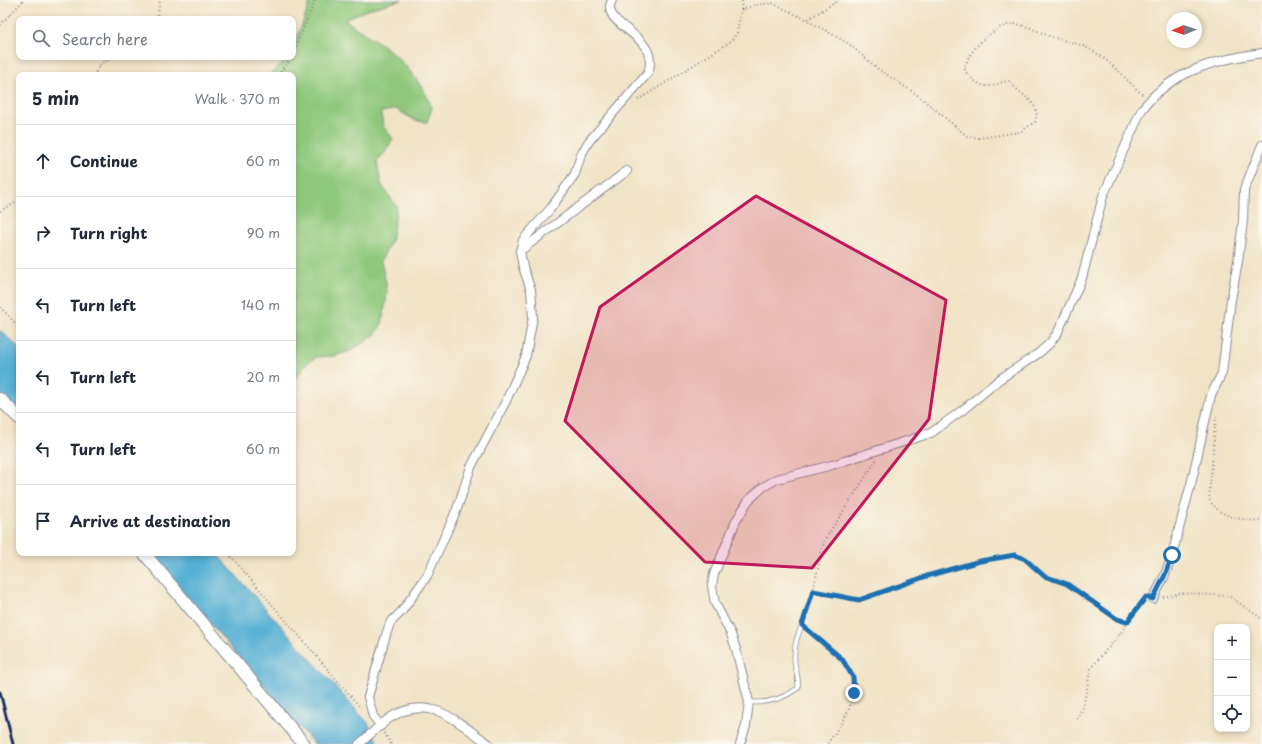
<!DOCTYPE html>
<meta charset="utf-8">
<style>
body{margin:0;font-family:"Playpen Sans",sans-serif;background:#f2f2f3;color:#1f2937}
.controls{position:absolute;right:12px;bottom:12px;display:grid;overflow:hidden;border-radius:8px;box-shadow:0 2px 6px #0003}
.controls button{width:36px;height:36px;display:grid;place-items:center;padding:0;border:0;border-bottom:1px solid #e0e1e3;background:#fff;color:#1f2937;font:20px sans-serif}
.compass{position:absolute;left:1166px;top:12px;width:36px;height:36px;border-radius:50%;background:#fff;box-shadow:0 2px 6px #0003;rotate:268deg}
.stop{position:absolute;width:12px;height:12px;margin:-9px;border:3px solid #1f6fb2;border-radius:50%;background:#fff}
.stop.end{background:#1f6fb2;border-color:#fff;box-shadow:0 1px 4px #0008}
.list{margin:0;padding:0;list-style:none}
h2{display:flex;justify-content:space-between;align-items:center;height:52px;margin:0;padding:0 16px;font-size:17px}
h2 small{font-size:13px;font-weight:400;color:#747a83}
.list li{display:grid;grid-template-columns:26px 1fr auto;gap:12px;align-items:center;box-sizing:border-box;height:72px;padding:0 16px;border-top:1px solid #e0e1e3}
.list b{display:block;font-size:15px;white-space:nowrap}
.list em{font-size:13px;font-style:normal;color:#747a83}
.icon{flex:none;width:22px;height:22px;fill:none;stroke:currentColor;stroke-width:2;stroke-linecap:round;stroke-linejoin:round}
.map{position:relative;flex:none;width:1262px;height:744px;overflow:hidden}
.search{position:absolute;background:#fff;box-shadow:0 2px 6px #0003;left:16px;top:16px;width:280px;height:44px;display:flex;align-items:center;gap:10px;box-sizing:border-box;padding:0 14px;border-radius:8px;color:#747a83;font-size:15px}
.panel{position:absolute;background:#fff;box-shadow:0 2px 6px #0003;left:16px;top:72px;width:280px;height:484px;border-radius:8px}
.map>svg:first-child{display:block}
.green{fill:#8fc87c;stroke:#557c6d}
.water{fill:#56b0d4;stroke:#387099}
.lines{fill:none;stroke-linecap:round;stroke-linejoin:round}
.lane-casing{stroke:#868992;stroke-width:5.5}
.street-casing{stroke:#868992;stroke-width:10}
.primary-casing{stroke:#868992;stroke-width:14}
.path{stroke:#868992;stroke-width:2;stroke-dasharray:1 3;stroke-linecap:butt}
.lane{stroke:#fff;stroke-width:4}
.street{stroke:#fff;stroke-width:8}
.primary{stroke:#fff;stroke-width:12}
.rail{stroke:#1b2f5e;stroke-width:3}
.route{stroke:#1f6fb2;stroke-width:5}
.marked{fill:#c2185b;fill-opacity:0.2;stroke:#c2185b;stroke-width:3;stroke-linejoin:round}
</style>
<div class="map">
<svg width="1262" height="744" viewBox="0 0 1262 744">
<rect width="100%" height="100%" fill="#fbf7ec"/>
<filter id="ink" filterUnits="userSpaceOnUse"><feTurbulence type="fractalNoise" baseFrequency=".025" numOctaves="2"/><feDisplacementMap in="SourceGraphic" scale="8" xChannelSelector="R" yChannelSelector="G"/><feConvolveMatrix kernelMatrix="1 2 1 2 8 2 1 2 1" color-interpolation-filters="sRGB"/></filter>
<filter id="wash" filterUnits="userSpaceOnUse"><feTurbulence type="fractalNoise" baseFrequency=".012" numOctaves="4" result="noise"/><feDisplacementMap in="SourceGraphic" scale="16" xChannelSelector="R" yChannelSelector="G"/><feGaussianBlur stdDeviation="0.9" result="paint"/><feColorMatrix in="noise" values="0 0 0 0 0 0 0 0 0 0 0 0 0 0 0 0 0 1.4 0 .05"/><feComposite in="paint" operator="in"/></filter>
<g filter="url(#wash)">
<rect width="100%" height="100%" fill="#f1e3c6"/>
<!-- green -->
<path class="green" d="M311,0h91l-30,8 -27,11c10,9 19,14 30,21 25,15 47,42 57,68l-5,14 -11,-1 -20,-12 -15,3 2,14 10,13 -9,15 -7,7 4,23 16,23 -6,34 -10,20 5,22 1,11 -5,30 -7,11 -24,16 -17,5 -17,1 -9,5 -15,20v-307h-24l20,-18h4v-8z"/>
<!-- water -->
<path class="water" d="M0,330l19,18v66l-19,-20z
M149,553h67l152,170 11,21h-65z"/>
</g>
<g filter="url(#ink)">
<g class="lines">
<defs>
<path id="lane" d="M749,702c19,2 34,-3 49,-14 1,-9 -1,-14 -3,-22 -2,-16 1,-27 7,-41"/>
<path id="street" d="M520,251l3,-11 28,-32 24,-34 6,-19 8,-14 59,-68c14,-40 -50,-46 -36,-73
M1153,599l12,-24 7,-20 20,-75 19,-85 11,-22 9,-73 7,-39 5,-40 1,-31 18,-45
M381,726l-8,-10 -5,-19 18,-62 4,-12 12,-12 25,-35 30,-67 14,-42 35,-66 20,-45 7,-39 -2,-27 -8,-23 -3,-16 107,-80
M359,744c11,-9 22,-21 34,-28 39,-22 65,7 96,28
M740,744l6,-18 3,-24 -13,-53 -5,-15 -16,-31 -3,-17 2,-12 22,-53 12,-20 15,-14 14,-8 55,-14 99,-32 33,-24 36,-30 39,-26 11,-10 8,-11 24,-54 21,-82 38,-85c27,-39 76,-52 121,-58"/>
<path id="primary" d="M0,399l19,19
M144,553l160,191"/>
</defs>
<!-- lane casing -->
<use href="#lane" class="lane-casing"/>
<!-- street casing -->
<use href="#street" class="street-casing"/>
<!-- primary casing -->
<use href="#primary" class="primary-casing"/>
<!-- path -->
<path class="path" d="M741,10l1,-10
M157,19l3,-19
M808,19l31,-19
M0,25l24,-25
M293,54l22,-54
M99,75l-3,-3 5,-9 16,-6
M278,75l14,-18
M638,100l92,-58 7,-9 4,-23 14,-5 17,-2 35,17 42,24 29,25 41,27 48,40 12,2 41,-6 15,-10c8,-21 -17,-26 -25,-41 -6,0 -10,2 -15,4 -13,4 -22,-4 -30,-14 0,-13 10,-24 20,-33 28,-24 38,-12 67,-1 11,4 24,5 35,11 22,10 38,31 56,47
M0,211l19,-10
M0,307l19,20
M1216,416l-7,83c10,19 33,21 53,22
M228,553l133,155
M813,591l46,9 68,-24 53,-15 35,-6 10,4 19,17 23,8 50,35 10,3
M1163,597l19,-4 47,3 33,23
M804,619l9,-28 11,-50 53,-82
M806,629c12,9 26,19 36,30 25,30 4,59 -15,85
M1077,719l6,-12 8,-39 29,-34 24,-35
M384,733l7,11"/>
<!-- lane -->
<use href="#lane" class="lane"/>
<!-- street -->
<use href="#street" class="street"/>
<!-- primary -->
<use href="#primary" class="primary"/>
<!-- rail -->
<path class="rail" d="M0,692l13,52"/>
</g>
</g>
<g class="lines" filter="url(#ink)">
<!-- route -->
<path class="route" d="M854,693l-1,-16 -11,-18 -40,-34 11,-34 46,9 68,-24 53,-15 35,-6 10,4 19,17 23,8 50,35 10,3 19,-25 7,2 12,-24 7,-20"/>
</g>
<!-- marked area -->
<path class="marked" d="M756,196l190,104 -17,119 -117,149 -107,-6 -140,-141 35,-114z"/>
</svg>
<div class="controls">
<button>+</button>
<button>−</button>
<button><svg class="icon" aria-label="locate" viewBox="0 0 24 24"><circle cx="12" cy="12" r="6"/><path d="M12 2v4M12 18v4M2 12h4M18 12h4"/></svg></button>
</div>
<svg class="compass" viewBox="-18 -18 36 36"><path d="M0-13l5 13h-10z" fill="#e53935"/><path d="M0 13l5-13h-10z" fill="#747a83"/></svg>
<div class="stop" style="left:1172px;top:555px"></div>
<div class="stop end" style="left:854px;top:693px"></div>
<div class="search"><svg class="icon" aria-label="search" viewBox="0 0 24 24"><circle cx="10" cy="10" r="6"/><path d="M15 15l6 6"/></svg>Search here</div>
<section class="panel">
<h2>5 min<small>Walk · 370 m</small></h2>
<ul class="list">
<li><svg class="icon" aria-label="ahead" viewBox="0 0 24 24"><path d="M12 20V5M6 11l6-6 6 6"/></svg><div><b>Continue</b></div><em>60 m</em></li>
<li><svg class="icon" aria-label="right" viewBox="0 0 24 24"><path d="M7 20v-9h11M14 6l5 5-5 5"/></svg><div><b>Turn right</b></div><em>90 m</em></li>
<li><svg class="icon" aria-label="left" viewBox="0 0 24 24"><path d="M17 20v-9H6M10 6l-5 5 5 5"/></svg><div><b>Turn left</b></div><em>140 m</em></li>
<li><svg class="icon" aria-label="left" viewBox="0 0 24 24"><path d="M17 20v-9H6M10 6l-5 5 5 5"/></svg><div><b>Turn left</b></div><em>20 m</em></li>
<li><svg class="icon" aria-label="left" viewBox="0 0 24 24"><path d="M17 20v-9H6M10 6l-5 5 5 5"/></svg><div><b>Turn left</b></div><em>60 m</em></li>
<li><svg class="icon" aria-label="arrive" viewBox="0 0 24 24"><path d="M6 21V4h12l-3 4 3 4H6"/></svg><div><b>Arrive at destination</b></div></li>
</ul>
</section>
</div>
